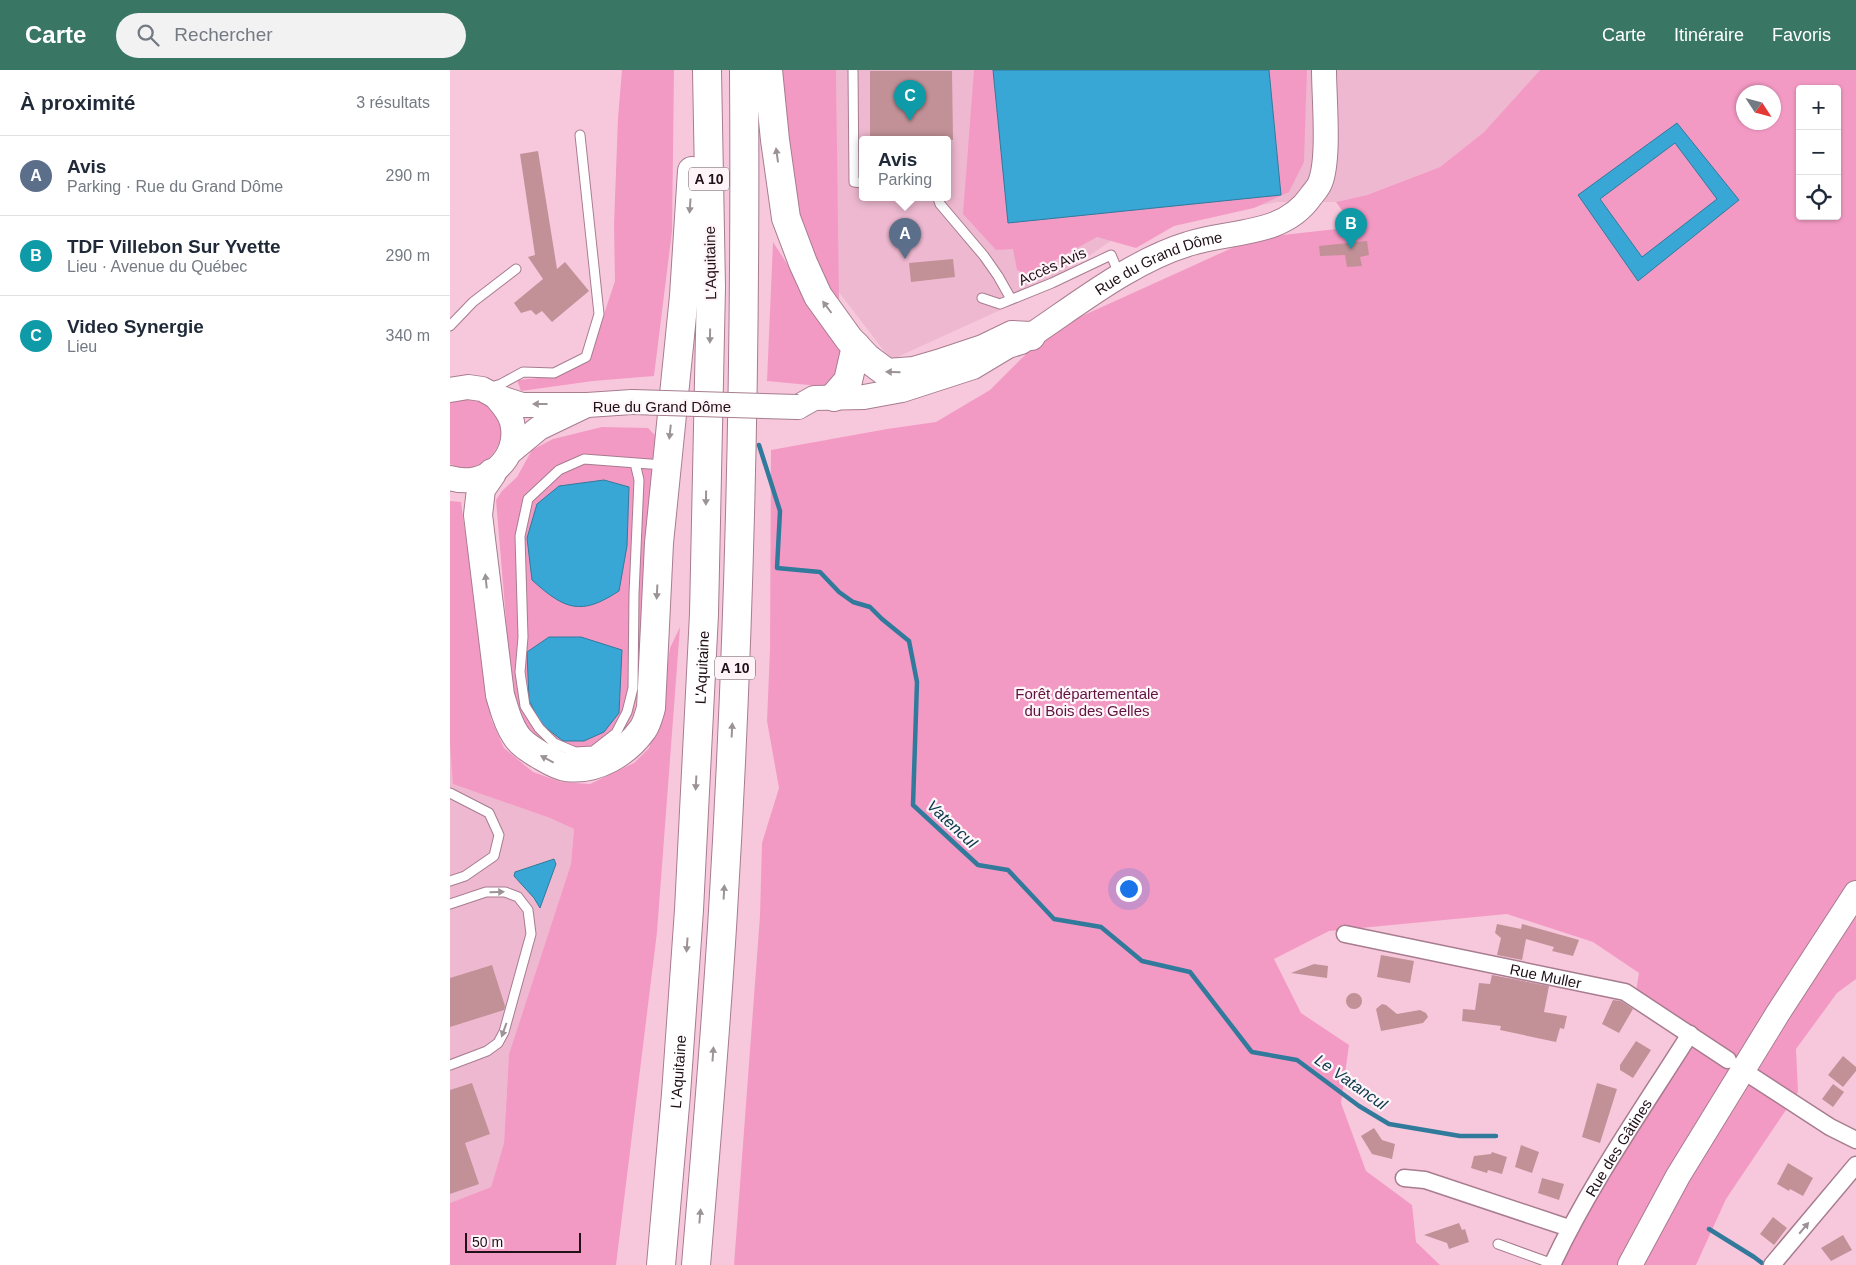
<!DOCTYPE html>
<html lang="fr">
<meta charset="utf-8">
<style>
body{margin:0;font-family:Helvetica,sans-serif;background:#f2f2f3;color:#1f2937}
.controls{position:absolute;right:15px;top:15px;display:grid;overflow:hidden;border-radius:5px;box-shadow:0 1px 4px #0004}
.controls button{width:45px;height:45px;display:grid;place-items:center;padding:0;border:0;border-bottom:1px solid #e0e1e3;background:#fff;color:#1f2937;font:25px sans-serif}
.compass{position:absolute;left:1286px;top:15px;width:45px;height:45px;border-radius:50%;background:#fff;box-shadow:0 1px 4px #0004;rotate:126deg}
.scale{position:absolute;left:15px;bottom:12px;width:116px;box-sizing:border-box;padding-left:5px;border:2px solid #201018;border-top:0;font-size:14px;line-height:18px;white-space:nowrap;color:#201018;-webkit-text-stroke:4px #fff5f9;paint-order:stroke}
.you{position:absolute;left:678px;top:818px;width:18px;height:18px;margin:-12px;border:4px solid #fff;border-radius:50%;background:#1a73e8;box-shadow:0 0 0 8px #1a73e833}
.badge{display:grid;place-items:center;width:32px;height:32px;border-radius:50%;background:#397764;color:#fff;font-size:16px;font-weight:700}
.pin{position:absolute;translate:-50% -41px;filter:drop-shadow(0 1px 2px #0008)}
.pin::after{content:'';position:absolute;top:26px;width:18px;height:15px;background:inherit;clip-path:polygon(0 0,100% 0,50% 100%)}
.popup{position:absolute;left:409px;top:66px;width:92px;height:65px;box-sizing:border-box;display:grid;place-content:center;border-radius:5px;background:#fff;filter:drop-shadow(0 1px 4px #0005);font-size:16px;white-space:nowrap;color:#747a83}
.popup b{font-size:19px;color:#1f2937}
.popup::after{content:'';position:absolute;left:50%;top:100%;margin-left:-10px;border:10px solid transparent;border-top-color:#fff}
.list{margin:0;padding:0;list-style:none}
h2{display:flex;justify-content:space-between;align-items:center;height:65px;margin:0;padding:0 20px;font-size:21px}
h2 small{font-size:16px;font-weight:400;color:#747a83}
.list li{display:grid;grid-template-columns:32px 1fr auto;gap:15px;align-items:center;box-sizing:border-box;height:80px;padding:0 20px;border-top:1px solid #e0e1e3}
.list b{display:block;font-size:19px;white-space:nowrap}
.list p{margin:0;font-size:16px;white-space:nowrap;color:#747a83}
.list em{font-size:16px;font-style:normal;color:#747a83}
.icon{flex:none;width:28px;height:28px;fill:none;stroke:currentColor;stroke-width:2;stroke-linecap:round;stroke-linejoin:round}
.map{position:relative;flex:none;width:1406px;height:1195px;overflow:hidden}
header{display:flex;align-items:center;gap:30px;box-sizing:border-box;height:70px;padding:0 25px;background:#397764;color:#fff}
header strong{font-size:24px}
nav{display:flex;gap:28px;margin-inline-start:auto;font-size:18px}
.search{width:350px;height:45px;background:#f2f2f3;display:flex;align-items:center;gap:12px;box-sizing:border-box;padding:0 18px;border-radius:28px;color:#747a83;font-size:19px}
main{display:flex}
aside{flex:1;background:#fff}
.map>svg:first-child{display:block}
.built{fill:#eeb9d0;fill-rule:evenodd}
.green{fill:#f39ac4;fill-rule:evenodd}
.water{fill:#38a7d5;stroke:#317a9c;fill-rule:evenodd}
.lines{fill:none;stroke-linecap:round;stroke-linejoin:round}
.stream{stroke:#317a9c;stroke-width:4.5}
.building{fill:#c19197}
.lane-casing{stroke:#a77c8f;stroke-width:11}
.street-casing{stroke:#a77c8f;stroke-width:19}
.secondary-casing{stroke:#a77c8f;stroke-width:26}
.highway-casing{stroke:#a77c8f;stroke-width:30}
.lane{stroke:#fff;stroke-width:9}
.street{stroke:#fff;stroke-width:16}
.secondary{stroke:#fff;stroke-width:24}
.highway{stroke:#fff;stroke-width:28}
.secondary-bridge-casing{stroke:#a77c8f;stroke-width:26;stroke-linecap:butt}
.secondary-bridge{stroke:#fff;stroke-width:24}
.oneway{fill:#9b9397}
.labels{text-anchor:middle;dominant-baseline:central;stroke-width:4.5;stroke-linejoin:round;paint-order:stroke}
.shield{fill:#fff5f9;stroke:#63555c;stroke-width:1}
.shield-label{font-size:14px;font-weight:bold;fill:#201018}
.street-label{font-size:15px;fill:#201018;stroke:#fff5f9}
.park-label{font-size:15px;fill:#611340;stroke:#fff5f9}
.water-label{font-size:16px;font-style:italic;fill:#08394c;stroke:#fff5f9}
</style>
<header>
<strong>Carte</strong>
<div class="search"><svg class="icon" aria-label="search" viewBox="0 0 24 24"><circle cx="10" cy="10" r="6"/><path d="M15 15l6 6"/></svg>Rechercher</div>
<nav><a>Carte</a><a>Itinéraire</a><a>Favoris</a></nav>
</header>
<main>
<aside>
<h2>À proximité<small>3 résultats</small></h2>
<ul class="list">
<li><span class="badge" style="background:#5c6f8a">A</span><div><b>Avis</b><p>Parking · Rue du Grand Dôme</p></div><em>290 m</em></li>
<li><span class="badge" style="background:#0f9aa8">B</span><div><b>TDF Villebon Sur Yvette</b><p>Lieu · Avenue du Québec</p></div><em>290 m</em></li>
<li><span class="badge" style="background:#0f9aa8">C</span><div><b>Video Synergie</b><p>Lieu</p></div><em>340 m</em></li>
</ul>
</aside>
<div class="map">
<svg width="1406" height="1195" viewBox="0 0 1406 1195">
<rect width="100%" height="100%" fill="#f7c8dc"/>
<!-- built -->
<path class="built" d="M386,0h704l-56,62 -44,35 -73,28 -31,7h-59l-156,32 -92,63 -138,63 -53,-69zM412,70h86v58h-86z
M0,674l4,40 96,34 24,11 -3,35 -62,190 -5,89 -13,44 -41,16z"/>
<!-- green -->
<path class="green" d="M172,0h52l-2,161 -18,145 -61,5 -72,10 -4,-11 33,-3 39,-18 26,-78 -1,-56 4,-107z
M329,0h57l3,230 -12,-10 -28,-59z
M524,0h333l-3,92 -15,30 -35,16 -80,18 -38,22 -39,-11 -69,38 -11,-5 -4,-21 -17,1 -33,-36z
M1090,0h316v909l-19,14 -41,56 2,43 -72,107 -30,66h-135l25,-51 111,-180 -61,-43 3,-18 -46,-31 -86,-28 -178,17 -55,28 27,54 48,32 -8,58 25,68 46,34 4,37 24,23h-706l26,-349 2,-73 17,-55 -12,-67 3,-72 1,-199 116,-21 49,-7 54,-32 59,-59 183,-83 5,-5 46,-8 71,-8 -18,-25 31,-7 73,-28 44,-35zM1350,19h37v127h-37zM1294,22h30v30h-30z
M323,172l68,106 -1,18 -10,21 -63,-6z
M18,326c6,3 16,5 22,9 31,26 -5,78 -40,59v-64z
M152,357l46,1 7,7 -13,234 -8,44 -17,30 -50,17 -28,-12 -29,-50 -2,-55 -12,-143 6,-9 15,-14 15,-27 21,-11z
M0,431l11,1 30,217 13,29 29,24 28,10 29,2 44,-21 15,-15 11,-34 10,-66 10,-21 -23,305 -41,333h-166v-62l41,-16 13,-44 5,-89 62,-190 3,-35 -24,-11 -97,-34 -3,-40z"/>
<!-- water -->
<path class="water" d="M543,0h276l12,125 -273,28z
M1227,53l62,77 -101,81 -60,-86zM1225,73l42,56 -75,58 -42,-58z
M154,410l25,7 -2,59 -8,45c-38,25 -54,19 -87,-11l-5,-42 10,-34 22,-18z
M99,567h32l41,13 -3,63 -15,19 -20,9h-21l-23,-18 -11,-23 -2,-48z
M104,789l2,5 -16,44 -6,-10 -20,-22 1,-4z"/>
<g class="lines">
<!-- stream -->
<path class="stream" d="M309,375l21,66 -3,57 43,4 19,20 14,10 17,5 12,12 27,22 8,41 -4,123 65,60 30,5 46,49 47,8 41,34 48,11 61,79
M802,982l45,8 62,46 30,18 71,12h36
M1259,1159l45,28 8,6"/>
</g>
<!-- building -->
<path class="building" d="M420,1h82l1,69h-83z
M88,81l19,118 8,-7 24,29 -37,31 -10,-11 -6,4 -5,-5 -10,3 -7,-10 29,-24 -15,-22 7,-2 -15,-101z
M917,171l2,14 -9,2 2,9 -15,1 -2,-12 -25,1 -1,-10z
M503,189l2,18 -44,5 -2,-19z
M1047,854l24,5 1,-5 57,16 -6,16 -21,-5 2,-4 -28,-8 -4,21 -25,-5 4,-17 -6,-5z
M931,885l33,6 -4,22 -33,-6z
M864,894l14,2 -1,12 -36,-5z
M42,895l13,41 -1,4 -54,17v-49z
M1042,905l57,11 -5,26 23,4 -3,13 -4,-1 -4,14 -56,-12 1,-4 -39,-5 1,-12 12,1 4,-27 11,1z
M896 931a8 8 0 1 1 16 0a8 8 0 1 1-16 0Z
M1163,930l8,1 12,8 -14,24 -17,-9z
M932,934l4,1 11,9 23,-4 6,3 2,4 -5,6 -42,8 -5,-22z
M1186,971l15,9 -18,28 -13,-8v-5z
M1393,986l13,11v4l-13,16 -15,-12z
M22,1013l18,51 -25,9 14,41 -29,10v-104z
M1147,1013l20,6 -17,54 -18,-6z
M1383,1014l11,8 -11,15 -11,-8z
M924,1058l8,12 13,4 -3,15 -20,-5 -11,-18z
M1071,1075l18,7 -7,21 -17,-6z
M1042,1082l15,5 -5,17 -14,-4 -1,3 -16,-5 3,-12 17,-2z
M1338,1093l25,15 -10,18 -13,-7 -1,2 -12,-7z
M1092,1108l22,6 -5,16 -21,-7z
M1323,1147l14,11 -13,17 -14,-11z
M1009,1153l3,7 3,-1 4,13 -20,7 -2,-6 -23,-8z
M1393,1165l9,15 -21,11 -10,-13z"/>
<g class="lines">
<defs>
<path id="lane" d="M403,0l1,112 8,1
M488,128l2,6 44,52 14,20 13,23
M532,228l18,6 52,-21 59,-28 6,14 -1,7
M0,256l23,-24 43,-33
M38,318l13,-4 22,-12 31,1 32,-16 13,-43 -19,-179
M185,393l4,17 -5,114 -1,94 -6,24 -11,21 -23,18 -18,1 -21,-9 -15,-15 -14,-22 -5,-34 3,-35 -3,-101 8,-37 31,-29 25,-11 79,6
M0,723l39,20 10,22 -5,21 -29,20 -15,5
M0,834l36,-12h19l13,5 10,13 3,24 -27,98 -6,11 -11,8 -37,14
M1048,1174l55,20"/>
<g id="street">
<path id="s1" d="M895,864l280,58 103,68"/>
<path d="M1303,1007l77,50 26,13"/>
<path d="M954,1108l21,2 144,48"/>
<path id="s2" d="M1102,1195c38,-81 90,-155 138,-231"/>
<path d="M1322,1195l84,-100"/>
</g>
<g id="secondary">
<path d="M0,320l18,-3 14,2 13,7 27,9h65"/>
<path id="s3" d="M348,337l16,-9 50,-1 38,-7 71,-23 35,-21 13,-4c52,-34 108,-80 167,-98 42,-14 95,-7 123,-48 3,-4 7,-8 9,-13 10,-24 4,-85 4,-113"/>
<path d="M60,382l29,-24 48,-23 45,-3"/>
<path d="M0,408c35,11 71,-19 62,-56 -3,-11 -10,-18 -17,-26"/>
<path d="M1180,1195l48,-89 100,-163 78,-120"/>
</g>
<g id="highway">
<path d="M318,0l7,70 11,78 17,45 15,33 31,43 18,19 20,15 27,-2 24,-7 45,-15 29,-14 19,1"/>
<path d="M384,327l14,-16 8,-35"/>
<path d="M42,403l-11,16 -3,26 22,180c4,13 7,27 15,39 5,9 15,15 23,20 9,5 19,12 28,13 30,4 60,-14 77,-38 4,-6 6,-14 8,-21l8,-165 25,-247 8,-125"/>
<path id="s4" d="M211,1195l15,-171 13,-184 15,-296 7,-327 -4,-217"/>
<path d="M246,1195c10,-118 20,-236 27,-354 17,-280 23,-561 21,-841"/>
</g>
</defs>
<!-- lane casing -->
<use href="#lane" class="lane-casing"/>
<!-- street casing -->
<use href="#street" class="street-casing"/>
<!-- secondary casing -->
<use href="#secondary" class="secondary-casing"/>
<!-- highway casing -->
<use href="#highway" class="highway-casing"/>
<!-- lane -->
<use href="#lane" class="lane"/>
<!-- street -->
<use href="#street" class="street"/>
<!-- secondary -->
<use href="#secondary" class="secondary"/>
<!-- highway -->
<use href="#highway" class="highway"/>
<defs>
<path id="secondary-bridge" d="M182,332l166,5"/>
</defs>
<!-- secondary-bridge casing -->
<use href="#secondary-bridge" class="secondary-bridge-casing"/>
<!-- secondary-bridge -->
<use href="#secondary-bridge" class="secondary-bridge"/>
</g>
<!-- one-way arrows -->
<defs><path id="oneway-solid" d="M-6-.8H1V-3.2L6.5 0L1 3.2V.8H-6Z" transform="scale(1.25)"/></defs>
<g class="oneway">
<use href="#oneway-solid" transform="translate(327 85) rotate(-98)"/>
<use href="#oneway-solid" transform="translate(240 136) rotate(94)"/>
<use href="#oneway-solid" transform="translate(377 237) rotate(-127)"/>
<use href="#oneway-solid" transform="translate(260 266) rotate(91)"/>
<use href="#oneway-solid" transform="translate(443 302) rotate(-179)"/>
<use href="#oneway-solid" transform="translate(90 334) rotate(180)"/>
<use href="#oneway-solid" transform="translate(220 362) rotate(96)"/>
<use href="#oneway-solid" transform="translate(256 428) rotate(91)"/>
<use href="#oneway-solid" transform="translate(36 511) rotate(-96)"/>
<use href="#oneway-solid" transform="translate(207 522) rotate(93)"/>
<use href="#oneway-solid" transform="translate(282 660) rotate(-87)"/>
<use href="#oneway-solid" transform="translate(97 689) rotate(-152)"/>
<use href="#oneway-solid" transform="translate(246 713) rotate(93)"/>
<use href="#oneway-solid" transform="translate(47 822) rotate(-1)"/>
<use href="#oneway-solid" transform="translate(274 822) rotate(-87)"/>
<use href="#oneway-solid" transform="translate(237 875) rotate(94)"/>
<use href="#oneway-solid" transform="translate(54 960) rotate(110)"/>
<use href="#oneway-solid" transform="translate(263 984) rotate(-86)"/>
<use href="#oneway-solid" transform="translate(250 1146) rotate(-85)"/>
<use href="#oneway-solid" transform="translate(1354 1158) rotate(-50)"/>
</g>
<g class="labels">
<!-- shield labels -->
<g class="shield">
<rect x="239" y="97.5" width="40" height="23" rx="4"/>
<rect x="265" y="586.5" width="40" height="23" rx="4"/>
</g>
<g class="shield-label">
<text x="259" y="109">A 10</text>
<text x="285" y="598">A 10</text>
</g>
<!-- street labels -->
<g class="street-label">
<text transform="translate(260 193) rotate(-91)">L'Aquitaine</text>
<text stroke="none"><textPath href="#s3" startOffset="396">Rue du Grand Dôme</textPath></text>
<text transform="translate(602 196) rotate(-24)">Accès Avis</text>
<text x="212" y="336">Rue du Grand Dôme</text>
<text stroke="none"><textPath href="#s4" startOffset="599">L'Aquitaine</textPath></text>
<text stroke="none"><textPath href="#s1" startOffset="205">Rue Muller</textPath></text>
<text stroke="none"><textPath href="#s4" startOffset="194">L'Aquitaine</textPath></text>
<text stroke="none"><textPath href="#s2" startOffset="135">Rue des Gâtines</textPath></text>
</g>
<!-- park labels -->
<g class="park-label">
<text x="637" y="623">Forêt départementale<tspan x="637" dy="17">du Bois des Gelles</tspan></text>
</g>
<!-- water labels -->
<g class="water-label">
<text transform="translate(502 754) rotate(43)">Vatencul</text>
<text transform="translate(901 1012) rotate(35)">Le Vatancul</text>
</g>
</g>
</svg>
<div class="controls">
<button>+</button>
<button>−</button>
<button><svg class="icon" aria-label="locate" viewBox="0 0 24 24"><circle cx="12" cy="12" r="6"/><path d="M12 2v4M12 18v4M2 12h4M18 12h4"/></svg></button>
</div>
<svg class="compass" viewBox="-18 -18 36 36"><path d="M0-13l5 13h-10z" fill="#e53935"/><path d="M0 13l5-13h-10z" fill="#747a83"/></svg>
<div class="scale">50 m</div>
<div class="you"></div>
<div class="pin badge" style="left:455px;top:189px;background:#5c6f8a">A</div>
<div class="popup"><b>Avis</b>Parking</div>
<div class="pin badge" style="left:901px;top:179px;background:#0f9aa8">B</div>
<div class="pin badge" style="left:460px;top:51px;background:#0f9aa8">C</div>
</div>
</main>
